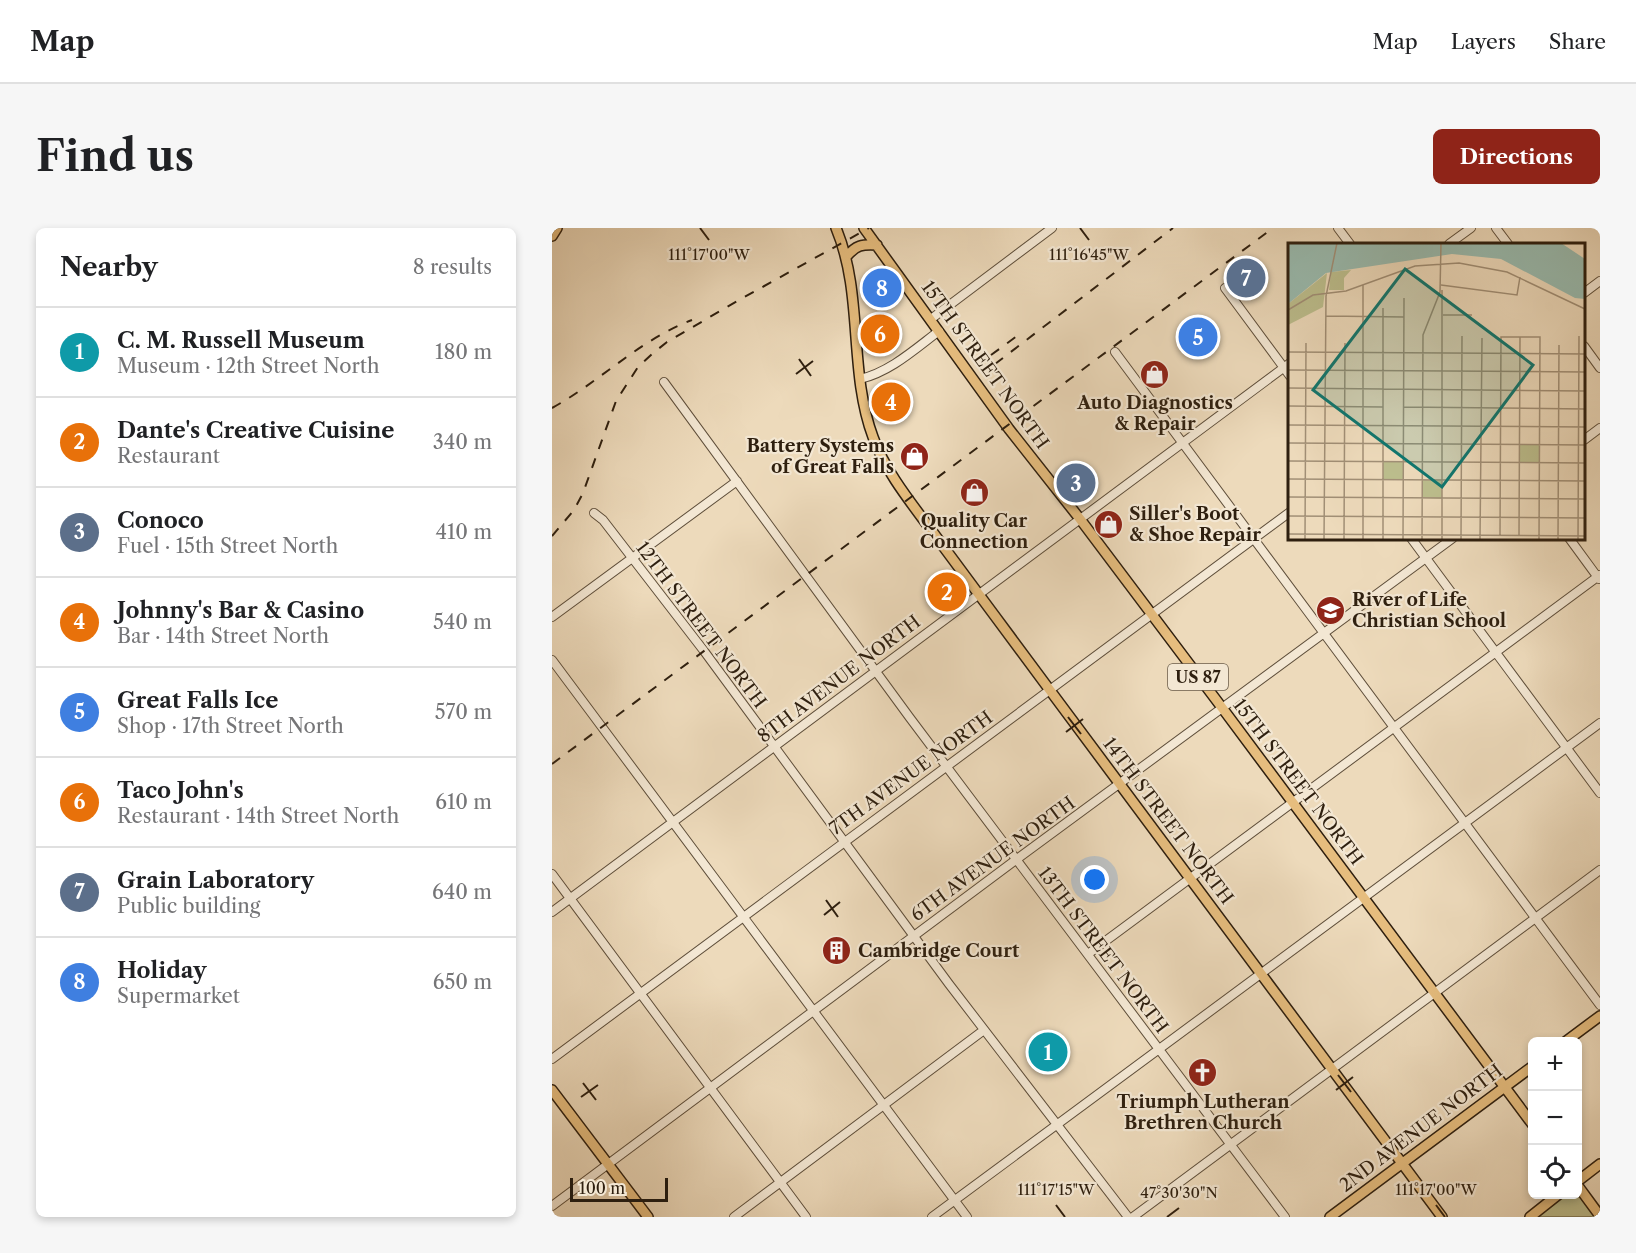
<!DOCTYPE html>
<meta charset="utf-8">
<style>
body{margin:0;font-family:"Libre Caslon Text",serif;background:#f6f6f6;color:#202124}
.controls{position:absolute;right:18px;bottom:18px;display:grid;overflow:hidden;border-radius:9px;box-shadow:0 3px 9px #0003}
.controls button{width:54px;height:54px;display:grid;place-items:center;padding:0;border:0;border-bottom:2px solid #e0e0e0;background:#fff;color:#202124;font:30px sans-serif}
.scale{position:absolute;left:18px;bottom:15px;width:98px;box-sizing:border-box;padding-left:6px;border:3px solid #2e1f0f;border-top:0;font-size:16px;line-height:21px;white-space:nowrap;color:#2e1f0f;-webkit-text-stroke:4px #f3e7d3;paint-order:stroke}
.you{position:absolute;left:543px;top:652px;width:21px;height:21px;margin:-15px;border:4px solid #fff;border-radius:50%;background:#1a73e8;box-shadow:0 0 0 9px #1a73e833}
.badge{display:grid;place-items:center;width:39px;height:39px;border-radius:50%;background:#8f2418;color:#fff;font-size:20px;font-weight:700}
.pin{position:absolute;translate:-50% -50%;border:3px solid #fff;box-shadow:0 2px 6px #0006}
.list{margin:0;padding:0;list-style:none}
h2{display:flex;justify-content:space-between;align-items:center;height:78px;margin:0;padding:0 24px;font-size:26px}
h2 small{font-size:20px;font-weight:400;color:#757577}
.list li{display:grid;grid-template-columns:39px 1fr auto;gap:18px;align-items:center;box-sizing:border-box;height:90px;padding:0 24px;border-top:2px solid #e0e0e0}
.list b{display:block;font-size:22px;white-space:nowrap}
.list p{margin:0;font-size:20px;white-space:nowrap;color:#757577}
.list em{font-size:20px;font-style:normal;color:#757577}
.icon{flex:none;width:33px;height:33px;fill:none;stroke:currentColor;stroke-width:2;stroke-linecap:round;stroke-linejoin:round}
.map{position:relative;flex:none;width:1048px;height:989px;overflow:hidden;border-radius:9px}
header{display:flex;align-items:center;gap:36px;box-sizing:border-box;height:84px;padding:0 30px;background:#fff;border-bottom:2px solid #e0e0e0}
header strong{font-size:28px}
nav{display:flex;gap:33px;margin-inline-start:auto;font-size:21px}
.intro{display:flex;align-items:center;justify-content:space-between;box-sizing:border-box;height:144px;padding:0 36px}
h1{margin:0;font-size:42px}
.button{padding:15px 27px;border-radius:9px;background:#8f2418;color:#fff;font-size:21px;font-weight:700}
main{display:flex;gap:36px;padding:0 36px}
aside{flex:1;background:#fff;border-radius:9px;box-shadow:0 3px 9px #0003}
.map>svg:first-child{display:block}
.green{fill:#bcbe8d;stroke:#756e4e;stroke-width:1.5}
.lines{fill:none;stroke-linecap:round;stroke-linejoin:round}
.minor-casing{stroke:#5e4e3a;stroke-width:10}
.major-casing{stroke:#2e1f0f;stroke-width:12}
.minor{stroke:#f3e7d3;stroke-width:8}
.major{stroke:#e6bd7e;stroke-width:9}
.rail{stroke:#2e1f0f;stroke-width:2;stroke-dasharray:10 10;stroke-linecap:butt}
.ticks{fill:none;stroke:#2e1f0f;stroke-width:2}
.labels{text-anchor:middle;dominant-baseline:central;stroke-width:4.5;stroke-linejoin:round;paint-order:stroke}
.shield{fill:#f3e7d3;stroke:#695b4a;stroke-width:1.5}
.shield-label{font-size:16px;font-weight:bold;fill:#2e1f0f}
.street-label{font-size:18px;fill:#2e1f0f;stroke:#f3e7d3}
.poi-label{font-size:18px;font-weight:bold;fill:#2e1f0f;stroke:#f3e7d3}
.inset-road{fill:none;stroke:#a18f76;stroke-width:1.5}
.view{fill:#0f766e;fill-opacity:0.15;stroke:#0f766e;stroke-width:3}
.inset-edge{fill:none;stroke:#2e1f0f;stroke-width:3}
.ticks-label{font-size:15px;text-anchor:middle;fill:#2e1f0f;stroke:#f3e7d3;stroke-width:4.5;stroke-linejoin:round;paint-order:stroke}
</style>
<header>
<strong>Map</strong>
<nav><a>Map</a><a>Layers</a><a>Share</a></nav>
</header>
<div class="intro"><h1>Find us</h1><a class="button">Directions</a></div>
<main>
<aside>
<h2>Nearby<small>8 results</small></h2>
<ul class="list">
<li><span class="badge" style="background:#0f9aa8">1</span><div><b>C. M. Russell Museum</b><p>Museum · 12th Street North</p></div><em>180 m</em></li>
<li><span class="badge" style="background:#e8710a">2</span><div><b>Dante's Creative Cuisine</b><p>Restaurant</p></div><em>340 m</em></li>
<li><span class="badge" style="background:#5c6f8a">3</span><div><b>Conoco</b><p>Fuel · 15th Street North</p></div><em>410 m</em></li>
<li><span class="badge" style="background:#e8710a">4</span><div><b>Johnny's Bar &amp; Casino</b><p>Bar · 14th Street North</p></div><em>540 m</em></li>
<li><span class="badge" style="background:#3f7fe0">5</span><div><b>Great Falls Ice</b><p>Shop · 17th Street North</p></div><em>570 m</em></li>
<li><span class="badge" style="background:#e8710a">6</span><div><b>Taco John's</b><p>Restaurant · 14th Street North</p></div><em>610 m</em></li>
<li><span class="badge" style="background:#5c6f8a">7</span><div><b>Grain Laboratory</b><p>Public building</p></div><em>640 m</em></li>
<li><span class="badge" style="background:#3f7fe0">8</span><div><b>Holiday</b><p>Supermarket</p></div><em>650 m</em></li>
</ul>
</aside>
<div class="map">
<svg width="1048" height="989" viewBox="0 0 1048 989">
<rect width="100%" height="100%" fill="#eddabb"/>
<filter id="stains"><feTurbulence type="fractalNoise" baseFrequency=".00333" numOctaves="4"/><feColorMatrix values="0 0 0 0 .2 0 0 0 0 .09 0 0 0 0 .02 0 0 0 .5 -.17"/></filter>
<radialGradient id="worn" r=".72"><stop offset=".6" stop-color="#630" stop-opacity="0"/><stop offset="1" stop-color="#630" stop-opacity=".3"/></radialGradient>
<!-- green -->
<path class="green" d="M1026,958l22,31h-70l30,-22 18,-1z"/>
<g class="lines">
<defs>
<path id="minor" d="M786,0l12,16
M944,0l12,16
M897,16l22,-16
M673,60l65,88
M1032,65l16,-12
M379,91l121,-91
M1032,118l16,22
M563,124l485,653
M308,151c30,-7 55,-30 79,-48
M112,154l246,336 375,499
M1032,212l16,-12
M42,285l9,7 101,131 245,333 179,233
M859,310l189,255
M1017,310l30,41
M0,389l185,-136
M0,432l415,557
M0,646l254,343
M0,684l738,-549
M536,726l512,-379
M0,831l738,-547
M0,978l465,-347 436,-321
M182,989l250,-187
M380,989l668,-494
M581,989l467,-347"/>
<path id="major" d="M284,0c28,67 12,142 37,209 13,37 44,73 67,105 36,49 73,98 109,147 132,176 263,352 393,528
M312,0l145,201 71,90 143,190 310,416
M0,8l5,-8
M294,29c10,-12 16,-13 31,-12
M1013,814l35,-26
M0,862l96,127
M1026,953l22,-17
M1026,958l22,30
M778,989l203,-151
M978,989l29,-23"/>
</defs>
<!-- minor casing -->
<use href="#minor" class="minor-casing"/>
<!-- major casing -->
<use href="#major" class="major-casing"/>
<!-- minor -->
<use href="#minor" class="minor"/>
<!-- major -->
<use href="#major" class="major"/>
<!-- rail -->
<path class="rail" d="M439,127l26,-19
M443,136l178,-136
M0,180c49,-27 87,-68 140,-88
M0,308l22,-26 9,-17 33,-92 22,-34 14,-13 15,-12 72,-42 130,-72
M0,536l721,-536"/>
</g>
<!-- ticks -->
<path class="ticks" d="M148,0l9,12M528,0l9,12M247,131l12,17M244,146l17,-13M516,489l13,17M514,504l17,-13M274,672l12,17M272,687l16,-13M786,847l13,17M31,855l13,17M784,862l17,-13M29,869l17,-12M504,977l9,12M884,977l9,12M615,989l12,-9"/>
<!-- icons -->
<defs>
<symbol id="shop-disc" viewBox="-11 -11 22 22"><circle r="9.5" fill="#8f2418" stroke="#f3e7d3"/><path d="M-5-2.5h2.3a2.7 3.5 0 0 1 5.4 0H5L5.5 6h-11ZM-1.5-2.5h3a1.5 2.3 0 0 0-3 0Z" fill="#fff"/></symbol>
<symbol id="school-disc" viewBox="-11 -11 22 22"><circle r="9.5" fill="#8f2418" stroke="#f3e7d3"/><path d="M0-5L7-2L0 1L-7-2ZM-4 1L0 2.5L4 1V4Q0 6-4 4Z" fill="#fff"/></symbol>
<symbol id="building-disc" viewBox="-11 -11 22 22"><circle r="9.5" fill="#8f2418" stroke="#f3e7d3"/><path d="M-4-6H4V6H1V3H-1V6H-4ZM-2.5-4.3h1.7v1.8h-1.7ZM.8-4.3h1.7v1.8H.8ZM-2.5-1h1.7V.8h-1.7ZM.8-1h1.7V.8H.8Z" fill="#fff"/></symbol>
<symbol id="church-disc" viewBox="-11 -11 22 22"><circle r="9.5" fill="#8f2418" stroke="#f3e7d3"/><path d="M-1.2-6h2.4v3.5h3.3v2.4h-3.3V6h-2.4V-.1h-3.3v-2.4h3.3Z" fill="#fff"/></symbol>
</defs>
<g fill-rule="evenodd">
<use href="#shop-disc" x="586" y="130" width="33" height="33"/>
<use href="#shop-disc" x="346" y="212" width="33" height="33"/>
<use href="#shop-disc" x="406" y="248" width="33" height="33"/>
<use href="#shop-disc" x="540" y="280" width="33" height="33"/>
<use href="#school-disc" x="762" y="366" width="33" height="33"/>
<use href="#building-disc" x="268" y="706" width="33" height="33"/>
<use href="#church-disc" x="634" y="828" width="33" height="33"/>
</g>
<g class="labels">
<!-- shield labels -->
<rect class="shield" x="616" y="436" width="60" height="26" rx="4.5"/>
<g class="shield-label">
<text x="646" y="449">US 87</text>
</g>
<!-- street labels -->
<g class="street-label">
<text transform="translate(433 137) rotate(54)">15TH STREET NORTH</text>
<text transform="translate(149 397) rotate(53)">12TH STREET NORTH</text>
<text transform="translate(287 451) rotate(-37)">8TH AVENUE NORTH</text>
<text transform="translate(359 545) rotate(-36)">7TH AVENUE NORTH</text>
<text transform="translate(746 554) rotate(53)">15TH STREET NORTH</text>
<text transform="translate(616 593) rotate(53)">14TH STREET NORTH</text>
<text transform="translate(441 631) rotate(-36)">6TH AVENUE NORTH</text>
<text transform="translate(551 722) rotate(53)">13TH STREET NORTH</text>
<text transform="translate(869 900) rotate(-37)">2ND AVENUE NORTH</text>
</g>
<!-- poi labels -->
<g class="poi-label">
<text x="603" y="175">Auto Diagnostics<tspan x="603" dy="21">&amp; Repair</tspan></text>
<text x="342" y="218" text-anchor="end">Battery Systems<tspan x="342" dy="21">of Great Falls</tspan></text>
<text x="577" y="286" text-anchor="start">Siller's Boot<tspan x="577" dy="21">&amp; Shoe Repair</tspan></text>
<text x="422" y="293">Quality Car<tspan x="422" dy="21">Connection</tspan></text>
<text x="800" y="372" text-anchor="start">River of Life<tspan x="800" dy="21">Christian School</tspan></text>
<text x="306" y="723" text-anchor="start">Cambridge Court</text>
<text x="651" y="874">Triumph Lutheran<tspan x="651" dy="21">Brethren Church</tspan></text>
</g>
</g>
<!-- overview -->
<g transform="translate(736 15)">
<rect width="297" height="297" fill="#eddabb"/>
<path d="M63,27l-7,8v12h-15l2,-18zM39,30l-4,34 -35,18v-21zM232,202h19v18l-19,-1zM95,219h20v18h-20zM134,237h20v19l-20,-1z" fill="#bcbe8d"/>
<path d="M0,0h273l24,16v40l-10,-1 -74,-39 -49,-5 -126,19 -38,31z" fill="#99bbaf"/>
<path class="inset-road" d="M75,42v255M153,42l76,10 3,-18M0,67l25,-15 33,-4 69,-25 44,-3 48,9 78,37M155,72h29M38,73l78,1M0,109l297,2M0,127l297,2M0,145l297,3M0,163l95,1M115,164l182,2M0,182l297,2M0,200l297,2M0,218l297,2M0,236l297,2M0,254l297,2M0,273l297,2M0,291l297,2M212,292l1,-198h39l-1,203M231,293l1,-199M17,297l1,-197M36,297l2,-244 11,-53M56,297l1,-197M95,297v-232M115,297l1,-242M134,297l1,-205 17,-43 1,-49M154,297v-250M173,297l1,-204M192,297l2,-202M270,297l1,-195M290,297l1,-204"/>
<path class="view" d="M117,26l128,96 -91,122 -129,-97z"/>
<rect width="297" height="297" class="inset-edge"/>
</g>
<g class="ticks-label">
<text x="157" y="32">111°17'00"W</text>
<text x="537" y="32">111°16'45"W</text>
<text x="504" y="967">111°17'15"W</text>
<text x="884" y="967">111°17'00"W</text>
<text x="627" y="970">47°30'30"N</text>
</g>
<rect width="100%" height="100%" filter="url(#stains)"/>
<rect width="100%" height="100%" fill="url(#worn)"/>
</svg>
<div class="controls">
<button>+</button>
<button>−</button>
<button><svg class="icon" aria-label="locate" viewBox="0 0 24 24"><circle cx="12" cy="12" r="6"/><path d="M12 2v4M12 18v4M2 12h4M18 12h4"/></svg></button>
</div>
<div class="scale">100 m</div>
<div class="you"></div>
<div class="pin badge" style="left:496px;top:824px;background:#0f9aa8">1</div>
<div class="pin badge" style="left:395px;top:364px;background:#e8710a">2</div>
<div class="pin badge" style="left:524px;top:255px;background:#5c6f8a">3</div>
<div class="pin badge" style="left:339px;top:174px;background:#e8710a">4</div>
<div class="pin badge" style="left:646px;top:109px;background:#3f7fe0">5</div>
<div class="pin badge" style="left:328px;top:106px;background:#e8710a">6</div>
<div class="pin badge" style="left:694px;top:50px;background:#5c6f8a">7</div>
<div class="pin badge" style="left:330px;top:60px;background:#3f7fe0">8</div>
</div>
</main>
